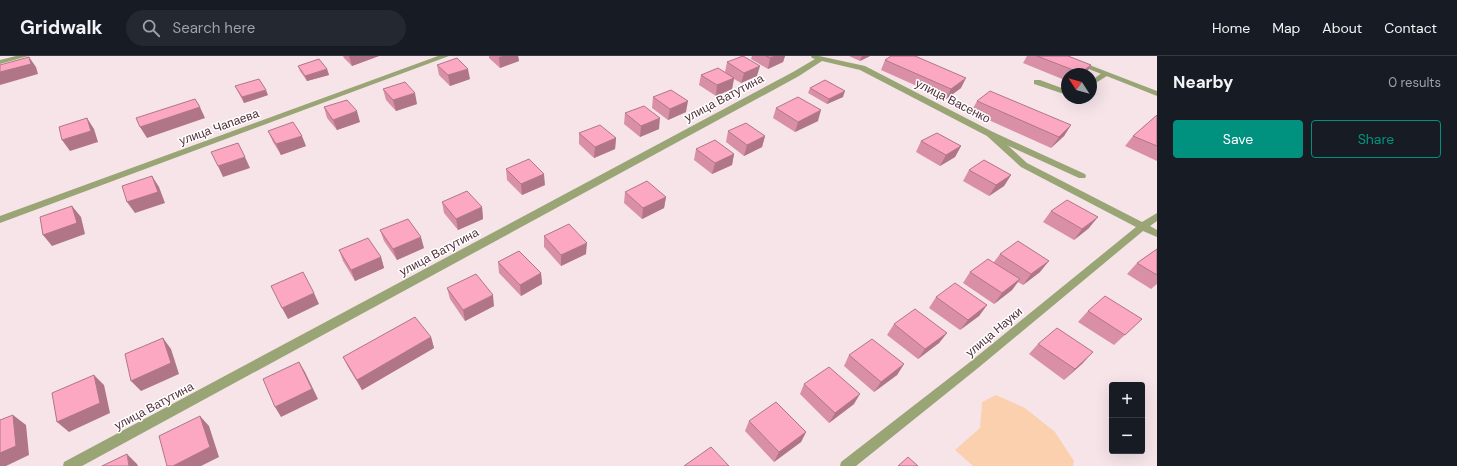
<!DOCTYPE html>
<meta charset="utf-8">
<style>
body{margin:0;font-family:"DM Sans",sans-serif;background:#242831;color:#f1f3f6}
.controls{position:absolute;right:12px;bottom:12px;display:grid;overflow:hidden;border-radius:4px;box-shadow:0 4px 16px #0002}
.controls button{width:36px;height:36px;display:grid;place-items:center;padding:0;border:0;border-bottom:1px solid #363941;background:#171b24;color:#f1f3f6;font:20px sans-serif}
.compass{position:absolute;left:1061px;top:12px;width:36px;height:36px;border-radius:50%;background:#171b24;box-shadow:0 4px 16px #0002;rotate:306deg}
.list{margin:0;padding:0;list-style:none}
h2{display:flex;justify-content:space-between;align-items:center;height:52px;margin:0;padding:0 16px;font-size:17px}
h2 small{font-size:13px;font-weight:400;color:#9ea1a6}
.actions{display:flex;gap:8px;padding:12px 16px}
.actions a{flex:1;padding:9px 0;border:1px solid #00927f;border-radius:4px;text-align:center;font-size:14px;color:#00927f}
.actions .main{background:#00927f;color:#fff}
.icon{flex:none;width:22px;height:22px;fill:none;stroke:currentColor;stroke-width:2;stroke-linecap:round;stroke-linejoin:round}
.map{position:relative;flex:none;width:1157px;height:410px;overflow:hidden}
header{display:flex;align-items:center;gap:24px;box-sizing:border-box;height:56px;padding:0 20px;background:#171b24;border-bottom:1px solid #363941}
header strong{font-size:19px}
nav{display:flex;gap:22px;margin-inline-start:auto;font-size:14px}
.search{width:280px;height:36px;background:#242831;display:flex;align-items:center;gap:10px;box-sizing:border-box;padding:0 14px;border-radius:22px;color:#9ea1a6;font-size:15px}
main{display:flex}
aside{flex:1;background:#171b24}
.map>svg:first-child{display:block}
.green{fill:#fbd0af}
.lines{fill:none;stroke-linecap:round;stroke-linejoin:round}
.lane{fill:#99a574;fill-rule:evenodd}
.street{fill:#99a574;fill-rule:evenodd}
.wall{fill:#d990a7}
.shaded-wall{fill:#b07688}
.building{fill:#fca8c2;stroke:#b07688}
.labels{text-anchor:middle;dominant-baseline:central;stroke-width:3;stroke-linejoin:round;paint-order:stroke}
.street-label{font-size:12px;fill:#512f3a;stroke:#fff}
</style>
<header>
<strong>Gridwalk</strong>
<div class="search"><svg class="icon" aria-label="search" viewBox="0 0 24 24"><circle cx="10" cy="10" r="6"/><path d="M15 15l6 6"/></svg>Search here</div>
<nav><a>Home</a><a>Map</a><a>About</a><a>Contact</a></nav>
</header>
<main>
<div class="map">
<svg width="1157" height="410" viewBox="0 0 1157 410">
<rect width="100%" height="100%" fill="#f6e4e9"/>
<!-- green -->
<path class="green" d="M996,339l29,13 30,24 19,29 -1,5h-100l-18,-16 25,-22 2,-26z"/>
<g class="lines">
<!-- lane -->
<path class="lane" d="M1103,16h3l4,2 -19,12v-5z
M1034,24h6l27,10v5l-33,-11z
M987,76h6l92,42 1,2 -1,2h-6l-92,-42z"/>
<!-- street -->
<path class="street" d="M16,0h12l-28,8v-4z
M438,0h11l-449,167v-7z
M811,0h8l46,10 128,66 34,31 115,59 15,-9v8l-7,5 7,4v7l-14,-6 -165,137 -122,98h-16l1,-4 129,-100 166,-135 -115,-60 -34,-31 -127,-66 -38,-9 -23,15 -717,390h-19l1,-4 729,-390 22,-13 -3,-1z
M1056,0h10l91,35v5z"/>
</g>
<!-- wall -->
<path class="wall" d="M343,0h36l-27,10 -8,-8z
M489,0h29l1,5 -19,7 -11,-10z
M752,0h33l-2,6 -15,7 -17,-10z
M849,0h21l-10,5z
M1027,0h41l23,9 -5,9h-19v7l-44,-18z
M885,4l76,28 -15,11 -65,-29z
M727,6l30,14 -16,7 -7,-4 -2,10 -16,7 -17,-11 2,-10 24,-3z
M437,9l33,14 -20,7 -11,-11z
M298,10l29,3 2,6 -22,6 -7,-10z
M235,30l33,9 -24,8 -6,-11z
M810,32l33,9 -16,7 -19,-11z
M383,33l34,15 -21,7 -10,-11z
M653,41l33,15 -18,8 -16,-12z
M977,45l94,24 -7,11 -13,12 -80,-36z
M324,51l36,15 -23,8 -10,-12z
M776,52l42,13 -23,11 -22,-14z
M625,57l34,16 -19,8 -16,-13z
M1157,59v46l-32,-15 8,-10z
M268,75l38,15 -25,9 -8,-13z
M728,75l37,5 -3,11 -18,9 -18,-14z
M579,77l37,5 -1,11 -21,9 -15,-14z
M921,85l40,5 -6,11 -15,9 -24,-14z
M696,93l38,5 -2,11 -20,9 -18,-14z
M506,113l39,16 -23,10 -15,-15z
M969,114l42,5 -7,11 -15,10 -26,-15z
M625,136l41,5 -2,11 -22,11 -18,-16z
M442,146l40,5 1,12 -25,11 -14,-17z
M1051,155l38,17 -15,12 -31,-18z
M380,174l44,18 -27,12 -13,-19z
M544,180l42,18 -25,12 -17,-19z
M1157,193v35l-6,5 -24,-15 10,-11z
M339,194l42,7 3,11 -29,13 -12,-20z
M1000,198l40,18 -17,13 -5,-3 -6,8 -18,14 -31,-21 7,-11 24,-10z
M498,206l43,11 1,11 -21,12 -22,-23z
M447,232l47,18 -29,15 -15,-22z
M936,241l51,8 -8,11 -19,14 -31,-22z
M1088,255l54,8 -28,26 -36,-23z
M894,268l53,9 -8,10 -21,16 -31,-24z
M431,281l3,11 -72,42 -14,-23 -5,-10z
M1038,288l45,19 -19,17 -35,-26z
M849,299l55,9 -7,11 -23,17 -30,-26z
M804,328l50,20 -25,19 -29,-29z
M749,365l57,11 -5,10 -27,20 -29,-31z"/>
<!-- shaded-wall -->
<path class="shaded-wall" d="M349,0h30l-27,10z
M503,0h15l1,5 -19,7 -1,-11z
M776,0h9l-2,6 -15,7 2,-11z
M862,0h8l-10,5z
M29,1l7,10 2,7 -38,11v-13z
M1091,9l-5,9h-6l1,-1z
M760,10l-3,10 -16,7 3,-10z
M327,13l2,6 -22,6 -2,-5z
M468,13l2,10 -20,7 -2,-11z
M734,22l-2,11 -16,7 1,-11z
M966,22l-5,10 -15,11 5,-10z
M266,34l2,5 -24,8 -2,-6z
M845,35l-2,6 -16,7 2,-5z
M415,37l2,11 -21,7 -3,-11z
M688,45l-2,11 -18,8 2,-11z
M200,51l5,11 -58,20 -7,-11z
M821,54l-3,11 -23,11 3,-10z
M357,55l3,11 -23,8 -4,-10z
M87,62l7,11 4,13 -28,9 -8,-11z
M660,62l-1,11 -19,8 1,-11z
M1071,69l-7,11 -13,12 8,-11z
M302,80l4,10 -25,9 -5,-11z
M765,80l-3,11 -18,9 3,-11z
M616,82l-1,11 -21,9 1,-11z
M961,90l-6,11 -15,9 6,-11z
M734,98l-2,11 -20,9 3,-11z
M245,101l5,11 -27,9 -5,-11z
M544,118l1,11 -23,10 -1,-11z
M1011,119l-7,11 -15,10 7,-11z
M152,120l7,11 6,16 -30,10 -8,-11z
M666,141l-2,11 -22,11 1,-11z
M72,150l9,11 4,17 -33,12 -9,-11z
M482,151l1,12 -25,11 -2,-11z
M1098,161l-9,11 -15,12 8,-11z
M421,181l3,11 -27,12 -4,-11z
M587,187l-1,11 -25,12v-11z
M381,201l3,11 -29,13 -4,-11z
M1049,205l-9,11 -17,13 8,-11z
M541,217l1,11 -21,12 -1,-11z
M1020,223l-8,11 -18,14 8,-11z
M314,237l5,11 -31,15 -6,-11z
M493,239l1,11 -29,15 -2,-11z
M987,249l-8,11 -19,14 8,-10z
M947,277l-8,10 -21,16 7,-10z
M431,281l3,11 -72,42 -5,-10z
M163,282l8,11 8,25 -38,17 -10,-10z
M1093,296l-10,11 -19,17 11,-11z
M299,306l6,10 13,27 -37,18 -6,-10z
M904,308l-7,11 -23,17 7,-10z
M94,319l10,10 6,28 -41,19 -12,-10z
M860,338l-6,10 -25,19 6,-10z
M13,359l13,10 3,30 -23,11h-6v-13z
M200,360l9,10 10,31 -18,9h-28z
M806,376l-5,10 -27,20 5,-10z
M127,398l10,10 1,2h-9z"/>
<!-- building -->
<path class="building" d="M743,0l17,10 -16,7 -17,-11z
M766,0h10l-6,2z
M891,0h24l51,22 -15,11 -66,-29z
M1037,0h31l23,9 -10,8z
M29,1l2,7 -31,8v-7z
M457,2l11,11 -20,6 -11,-10z
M319,3l8,10 -22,7 -7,-10z
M718,12l16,10 -17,7 -16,-10z
M259,23l7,11 -24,7 -7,-11z
M825,24l20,11 -16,8 -19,-11z
M405,26l10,11 -22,7 -10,-11z
M671,34l17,11 -18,8 -17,-12z
M990,35l81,34 -12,12 -82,-36z
M798,41l23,13 -23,12 -22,-14z
M195,43l5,8 -60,20 -4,-9z
M347,44l10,11 -24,9 -9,-13z
M644,50l16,12 -19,8 -16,-13z
M1157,59v31l-24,-10z
M87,62l4,13 -29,9 -3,-13z
M293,66l9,14 -26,8 -8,-13z
M746,67l19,13 -18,9 -19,-14z
M600,69l16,13 -21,9 -16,-14z
M937,77l24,13 -15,9 -25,-14z
M715,84l19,14 -19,9 -19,-14z
M238,87l7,14 -27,9 -7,-14z
M529,103l15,15 -23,10 -15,-15z
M984,104l27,15 -15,10 -27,-15z
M152,120l6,16 -31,10 -5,-16z
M647,125l19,16 -23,11 -18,-16z
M467,135l15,16 -26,12 -14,-17z
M1067,144l31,17 -16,12 -31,-18z
M72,150l5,17 -34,12 -3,-18z
M408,163l13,18 -28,12 -13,-19z
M569,168l18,19 -26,12 -17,-19z
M368,182l13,19 -30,13 -12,-20z
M1018,185l31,20 -18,13 -31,-20z
M1157,193v26l-20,-12z
M519,195l22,22 -21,12 -22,-23z
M988,203l32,20 -18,14 -32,-21z
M303,216l11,21 -32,15 -11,-22z
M476,218l17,21 -30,15 -16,-22z
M955,227l32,22 -19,15 -32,-23z
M1105,240l37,23 -17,16 -37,-24z
M915,253l32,24 -22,16 -31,-25z
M415,261l16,20 -74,43 -14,-23z
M1057,272l36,24 -18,17 -37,-25z
M163,282l8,25 -40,18 -6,-27z
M872,283l32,25 -23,18 -32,-27z
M299,306l13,27 -37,18 -12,-28z
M829,311l31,27 -25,19 -31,-29z
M94,319l6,28 -43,19 -5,-29z
M776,346l30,30 -27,20 -30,-31z
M13,359l3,31 -16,7v-33z
M200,360l10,31 -37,19h-6l-8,-30z
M711,391l18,19h-45z
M127,398l2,12h-27z
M908,401l10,9h-20z"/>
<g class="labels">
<!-- street labels -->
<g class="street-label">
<text transform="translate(724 42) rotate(-28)">улица Ватутина</text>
<text transform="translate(953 45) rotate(27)">улица Васенко</text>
<text transform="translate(219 71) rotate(-20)">улица Чапаева</text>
<text transform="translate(439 196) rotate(-28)">улица Ватутина</text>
<text transform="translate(994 276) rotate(-40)">улица Науки</text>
<text transform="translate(154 350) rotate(-28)">улица Ватутина</text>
</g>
</g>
</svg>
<div class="controls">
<button>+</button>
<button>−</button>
</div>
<svg class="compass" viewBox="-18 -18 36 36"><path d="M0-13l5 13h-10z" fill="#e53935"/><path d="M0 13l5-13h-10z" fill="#9ea1a6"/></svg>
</div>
<aside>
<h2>Nearby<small>0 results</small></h2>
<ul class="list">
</ul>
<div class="actions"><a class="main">Save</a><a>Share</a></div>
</aside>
</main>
